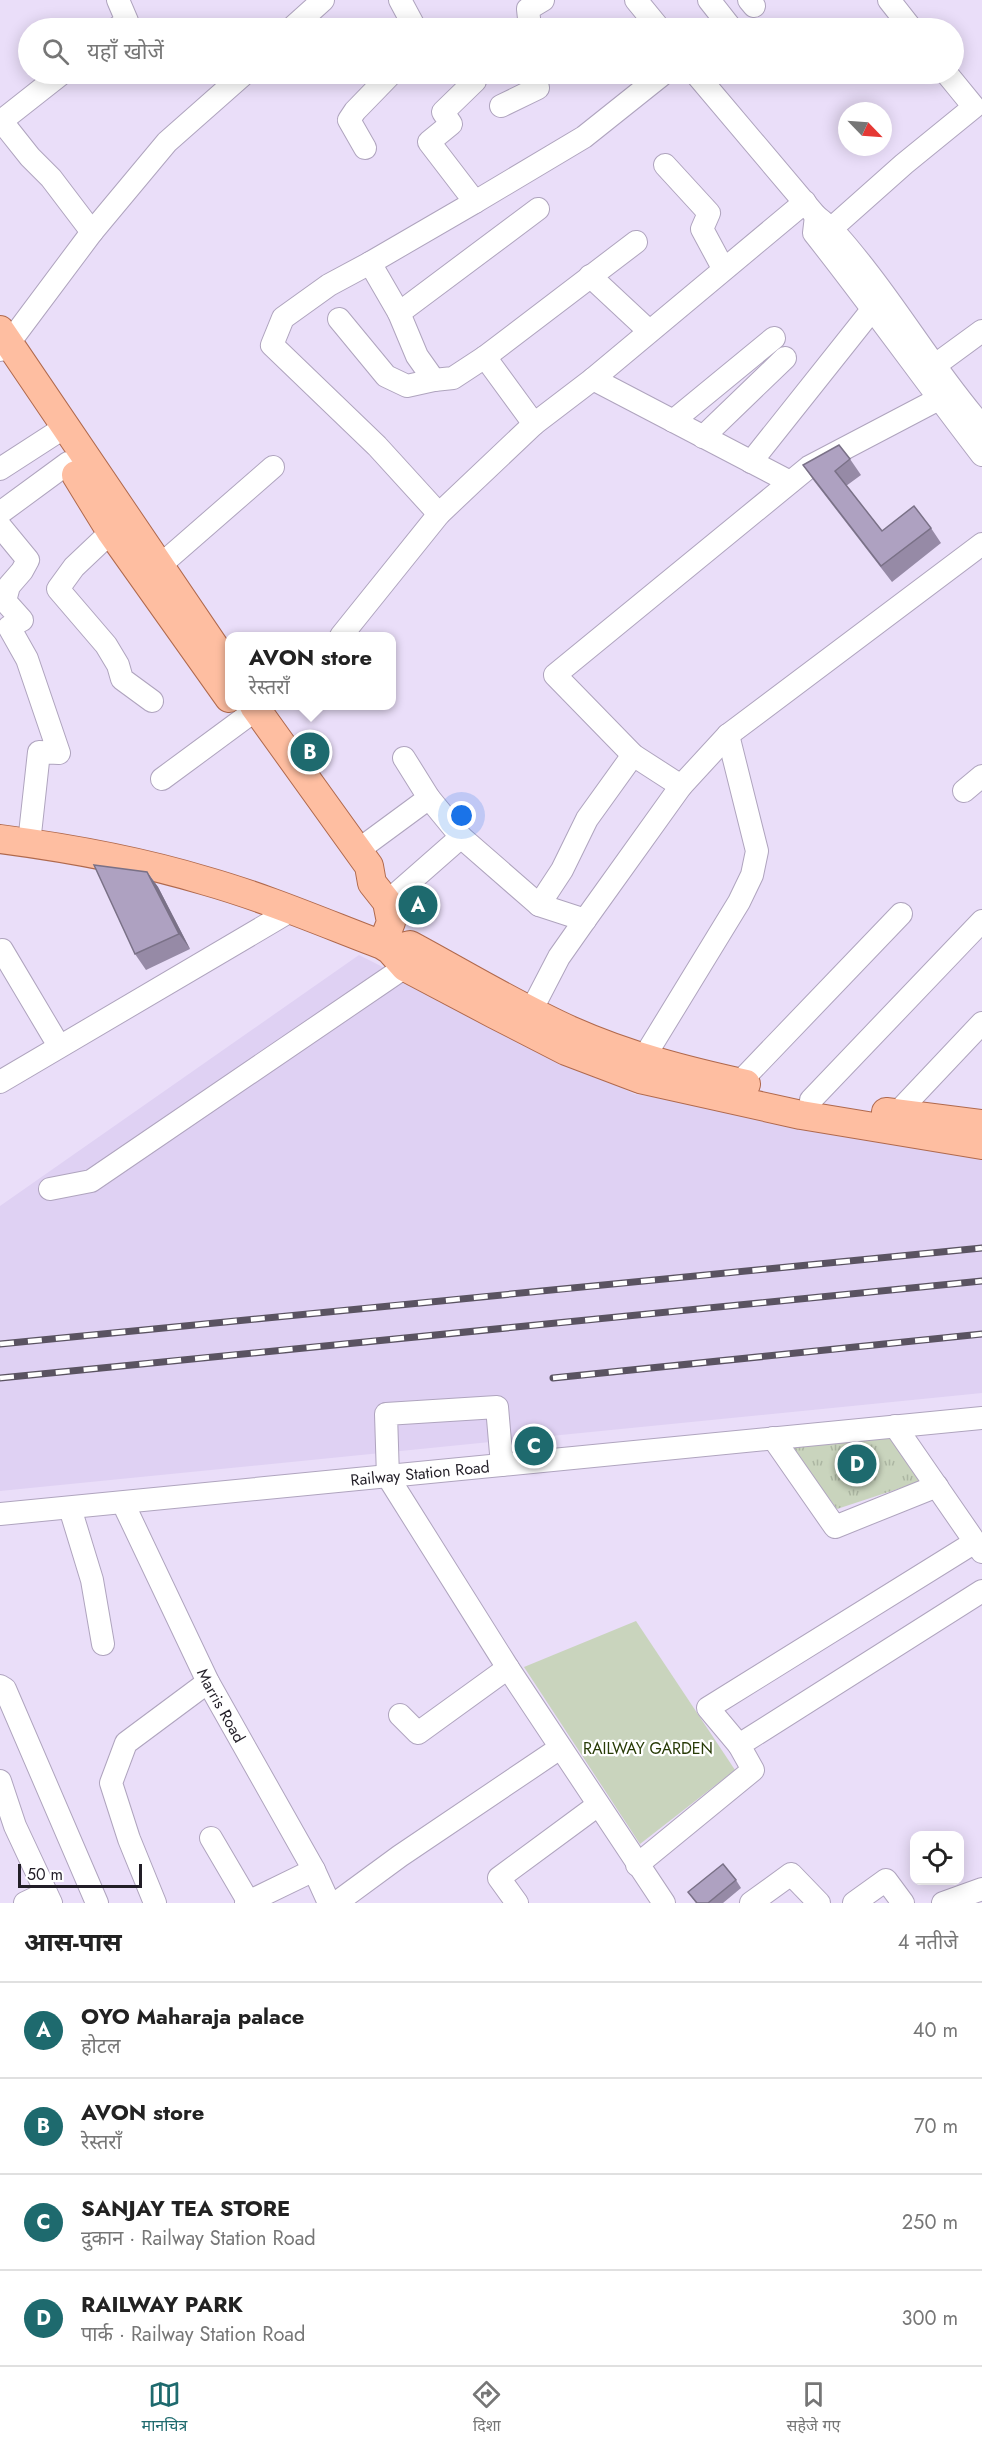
<!DOCTYPE html>
<html lang="hi">
<meta charset="utf-8">
<style>
body{margin:0;font-family:Jost,"Noto Sans Devanagari",sans-serif;background:#f6f6f6;color:#222}
.controls{position:absolute;right:18px;bottom:18px;display:grid;overflow:hidden;border-radius:12px;box-shadow:0 3px 15px #0003}
.controls button{width:54px;height:54px;display:grid;place-items:center;padding:0;border:0;border-bottom:2px solid #e0e0e0;background:#fff;color:#222;font:30px sans-serif}
.compass{position:absolute;left:838px;top:102px;width:54px;height:54px;border-radius:50%;background:#fff;box-shadow:0 3px 15px #0003;rotate:115deg}
.scale{position:absolute;left:18px;bottom:15px;width:124px;box-sizing:border-box;padding-left:6px;border:3px solid #221e27;border-top:0;font-size:16px;line-height:21px;white-space:nowrap;color:#221e27;-webkit-text-stroke:4px #fff;paint-order:stroke}
.you{position:absolute;left:462px;top:816px;width:21px;height:21px;margin:-15px;border:4px solid #fff;border-radius:50%;background:#1a73e8;box-shadow:0 0 0 9px #1a73e833}
.badge{display:grid;place-items:center;width:39px;height:39px;border-radius:50%;background:#1e6a6e;color:#fff;font-size:20px;font-weight:700}
.pin{position:absolute;translate:-50% -50%;border:3px solid #fff;box-shadow:0 2px 6px #0006}
.popup{position:absolute;left:225px;top:632px;width:171px;height:78px;box-sizing:border-box;display:grid;place-content:center;border-radius:12px;background:#fff;filter:drop-shadow(0 2px 4px #0005);font-size:20px;white-space:nowrap;color:#767676}
.popup b{font-size:22px;color:#222}
.popup::after{content:'';position:absolute;left:50%;top:100%;margin-left:-12px;border:12px solid transparent;border-top-color:#fff}
.list{margin:0;padding:0;list-style:none}
h2{display:flex;justify-content:space-between;align-items:center;height:78px;margin:0;padding:0 24px;font-size:26px}
h2 small{font-size:20px;font-weight:400;color:#767676}
.list li{display:grid;grid-template-columns:39px 1fr auto;gap:18px;align-items:center;box-sizing:border-box;height:96px;padding:0 24px;border-top:2px solid #e0e0e0}
.list b{display:block;font-size:22px;white-space:nowrap}
.list p{margin:0;font-size:20px;white-space:nowrap;color:#767676}
.list em{font-size:20px;font-style:normal;color:#767676}
.icon{flex:none;width:33px;height:33px;fill:none;stroke:currentColor;stroke-width:2;stroke-linecap:round;stroke-linejoin:round}
.map{position:relative;flex:none;width:982px;height:1903px;overflow:hidden}
.search{position:absolute;background:#fff;box-shadow:0 3px 15px #0003;left:18px;right:18px;top:18px;height:66px;display:flex;align-items:center;gap:15px;box-sizing:border-box;padding:0 21px;border-radius:33px;color:#767676;font-size:22px}
.sheet{height:462px;background:#fff}
nav{display:flex;justify-content:space-around;align-items:center;box-sizing:border-box;height:84px;border-top:2px solid #e0e0e0;background:#fff;font-size:16px;color:#767676}
nav a{display:grid;justify-items:center;gap:3px}
nav .on{color:#1e6a6e}
.map>svg:first-child{display:block}
.built{fill:#dfd1f3}
.park{fill:url(#park-tufts)}
.garden{fill:#c9d4bd}
.lines{fill:none;stroke-linecap:round;stroke-linejoin:round}
.minor-casing{stroke:#afa4be;stroke-width:24}
.major-casing{stroke:#b0694d;stroke-width:30}
.minor{stroke:#fff;stroke-width:22}
.major{stroke:#febea1;stroke-width:28}
.rail-casing{stroke:#5a5361;stroke-width:7}
.rail{stroke:#fff;stroke-width:4.5;stroke-dasharray:14;stroke-linecap:butt}
.wall{fill:#968aa6}
.shaded-wall{fill:#7a7187}
.building{fill:#aea1c1;stroke:#7a7187;stroke-width:1.5}
.labels{text-anchor:middle;dominant-baseline:central;stroke-width:4.5;stroke-linejoin:round;paint-order:stroke}
.street-label{font-size:16px;fill:#221e27;stroke:#fff}
.park-label{font-size:16px;fill:#283b07;stroke:#fff}
</style>
<div class="map">
<svg width="982" height="1903" viewBox="0 0 982 1903">
<defs>
<pattern id="park-tufts" width="24" height="20" patternUnits="userSpaceOnUse" patternTransform="scale(1.5)"><rect width="24" height="20" fill="#c9d4bd"/><path d="M3 7l-1-3M5 7V3M7 7l1-3M15 17l-1-3M17 17v-4M19 17l1-3" fill="none" stroke="#acb6a2"/></pattern>
</defs>
<rect width="100%" height="100%" fill="#eadef9"/>
<!-- built -->
<path class="built" d="M359,955l275,139 348,55v244l-982,98v-285z"/>
<!-- park -->
<path class="park" d="M893,1437l29,44 -85,28 -46,-62z"/>
<!-- garden -->
<path class="garden" d="M636,1621l99,149 -95,74 -116,-177z"/>
<g class="lines">
<defs>
<g id="minor">
<path d="M400,0l15,28"/>
<path d="M636,0l23,28"/>
<path d="M709,0l22,28"/>
<path d="M749,0l5,6"/>
<path d="M889,0l22,28"/>
<path d="M117,28l10,-7 -9,-21"/>
<path d="M292,28l31,-28"/>
<path d="M530,28l-2,-19 15,-9"/>
<path d="M469,74l6,7 -32,31 8,12 -22,18 46,60 -105,61 29,50 18,43 17,24 19,-2 32,-21 151,-115"/>
<path d="M696,74l120,142c20,15 34,34 50,54 40,51 73,107 116,156"/>
<path d="M501,106l37,-18 -3,-14"/>
<path d="M0,122l61,-48"/>
<path d="M7,128l23,29 21,21 41,54"/>
<path d="M365,148l-16,-28 6,-9 36,-37"/>
<path d="M665,165l44,48 -7,16 21,39"/>
<path d="M475,202l109,-65 79,-63"/>
<path d="M816,216l-2,17c57,72 111,148 168,222"/>
<path d="M832,228l72,-64 70,-57 -27,-33"/>
<path d="M370,263l-41,22 -46,33 -11,27 105,101 62,68"/>
<path d="M590,276l59,55"/>
<path d="M399,313l139,-104"/>
<path d="M339,319l47,57 21,10 27,-6"/>
<path d="M0,350l9,-7 83,-111 75,-90 77,-68"/>
<path d="M485,357l49,67"/>
<path d="M934,366l48,-35"/>
<path d="M593,379l197,103"/>
<path d="M673,421l101,-83"/>
<path d="M703,437l82,-79"/>
<path d="M751,462l132,-166"/>
<path d="M0,469l65,-42"/>
<path d="M0,513l68,-50"/>
<path d="M0,526l28,34 -6,11 -13,15 -4,15 17,19 -13,7 18,32 32,94 -20,-1 -10,91"/>
<path d="M111,532l-37,35 -16,22 48,56 12,20 4,14 30,22"/>
<path d="M148,576l125,-109"/>
<path d="M341,636l98,-122 95,-90 59,-45 212,-177"/>
<path d="M162,779l99,-73"/>
<path d="M681,786l-48,-31 -78,-80 254,-208 143,-75"/>
<path d="M964,791l18,-15"/>
<path d="M461,837l78,68 46,15"/>
<path d="M357,851l72,-53 -25,-40"/>
<path d="M387,902l74,-65 -32,-39"/>
<path d="M539,905l23,-35 25,-51 46,-64"/>
<path d="M2,950l57,96"/>
<path d="M531,1011l28,-54 26,-37 96,-134 47,-51 254,-191"/>
<path d="M643,1059l96,-157 13,-27 5,-24 -29,-116"/>
<path d="M0,1082l292,-172"/>
<path d="M739,1083l162,-169"/>
<path d="M811,1100l171,-179"/>
<path d="M897,1113l85,-90"/>
<path d="M50,1189l41,-8 314,-214"/>
<path d="M895,1426l87,126"/>
<path d="M773,1438l62,89 102,-41"/>
<path d="M502,1465l-5,-58 -111,7 2,63 120,191 156,235"/>
<path id="s1" d="M123,1503l85,179 106,188 15,33"/>
<path d="M70,1508l22,72 11,64"/>
<path id="s2" d="M0,1514l982,-96"/>
<path d="M0,1686l5,3 92,214"/>
<path d="M400,1715l18,18 90,-65"/>
<path d="M739,1745l-31,-37 267,-166"/>
<path d="M0,1781l15,45 36,77"/>
<path d="M211,1838l37,63"/>
<path d="M637,1865l116,-95 -14,-25 243,-154"/>
<path d="M25,1903l21,-10"/>
<path d="M155,1903l-26,-64 -18,-56 15,-40 82,-61"/>
<path d="M246,1903l68,-33"/>
<path d="M336,1903l64,-47 160,-108"/>
<path d="M517,1903l-18,-25 99,-73"/>
<path d="M751,1903l40,-29 28,29"/>
<path d="M854,1903l32,-23 17,23"/>
<path d="M943,1903l39,-14"/>
</g>
<path id="major" d="M0,330l229,338
M76,475l35,57 118,166
M254,706l115,160 3,17 15,19 4,20 -9,23
M0,839c69,9 140,22 206,42 60,17 118,42 176,64l8,5 15,17 89,47 72,37 74,28 161,36 181,30
M390,950l20,-5c54,29 106,61 162,86 56,25 115,40 174,53
M886,1112l96,12"/>
</defs>
<!-- minor casing -->
<use href="#minor" class="minor-casing"/>
<!-- major casing -->
<use href="#major" class="major-casing"/>
<!-- minor -->
<use href="#minor" class="minor"/>
<!-- major -->
<use href="#major" class="major"/>
<defs>
<path id="rail" d="M0,1344l982,-96
M0,1378l982,-97
M553,1378l429,-44"/>
</defs>
<!-- rail casing -->
<use href="#rail" class="rail-casing"/>
<!-- rail -->
<use href="#rail" class="rail"/>
</g>
<!-- wall -->
<path class="wall" d="M850,459l11,16 -15,11 36,45 49,-3 10,15 -49,39 -78,-101 -11,-16z
M147,872l11,15 32,62 -44,21 -11,-16z
M736,1880l5,8 -18,15h-27l-8,-11z"/>
<!-- shaded-wall -->
<path class="shaded-wall" d="M147,872l11,15 32,62 -11,-15z"/>
<!-- building -->
<path class="building" d="M839,445l11,14 -15,12 47,60 32,-25 17,22 -50,38 -78,-101z
M94,865l53,7 32,62 -44,20z
M723,1864l13,16 -28,23h-11l-9,-11z"/>
<g class="labels">
<!-- street labels -->
<g class="street-label">
<text stroke="none"><textPath href="#s2" startOffset="422">Railway Station Road</textPath></text>
<text stroke="none"><textPath href="#s1" startOffset="225">Marris Road</textPath></text>
</g>
<!-- park labels -->
<g class="park-label">
<text x="648" y="1748">RAILWAY GARDEN</text>
</g>
</g>
</svg>
<div class="controls">
<button><svg class="icon" aria-label="locate" viewBox="0 0 24 24"><circle cx="12" cy="12" r="6"/><path d="M12 2v4M12 18v4M2 12h4M18 12h4"/></svg></button>
</div>
<svg class="compass" viewBox="-18 -18 36 36"><path d="M0-13l5 13h-10z" fill="#e53935"/><path d="M0 13l5-13h-10z" fill="#767676"/></svg>
<div class="scale">50 m</div>
<div class="you"></div>
<div class="pin badge" style="left:418px;top:905px">A</div>
<div class="pin badge" style="left:310px;top:752px">B</div>
<div class="popup"><b>AVON store</b>रेस्तराँ</div>
<div class="pin badge" style="left:534px;top:1446px">C</div>
<div class="pin badge" style="left:857px;top:1464px">D</div>
<div class="search"><svg class="icon" aria-label="search" viewBox="0 0 24 24"><circle cx="10" cy="10" r="6"/><path d="M15 15l6 6"/></svg>यहाँ खोजें</div>
</div>
<section class="sheet">
<h2>आस-पास<small>4 नतीजे</small></h2>
<ul class="list">
<li><span class="badge">A</span><div><b>OYO Maharaja palace</b><p>होटल</p></div><em>40 m</em></li>
<li><span class="badge">B</span><div><b>AVON store</b><p>रेस्तराँ</p></div><em>70 m</em></li>
<li><span class="badge">C</span><div><b>SANJAY TEA STORE</b><p>दुकान · Railway Station Road</p></div><em>250 m</em></li>
<li><span class="badge">D</span><div><b>RAILWAY PARK</b><p>पार्क · Railway Station Road</p></div><em>300 m</em></li>
</ul>
</section>
<nav>
<a class="on"><svg class="icon" aria-label="map" viewBox="0 0 24 24"><path d="M3 6l6-2 6 2 6-2v14l-6 2-6-2-6 2zM9 4v14M15 6v14"/></svg>मानचित्र</a>
<a><svg class="icon" aria-label="directions" viewBox="0 0 24 24"><path d="M12 3l9 9-9 9-9-9zM9 14v-3h6M13 9l2 2-2 2"/></svg>दिशा</a>
<a><svg class="icon" aria-label="saved" viewBox="0 0 24 24"><path d="M7 4h10v16l-5-4-5 4z"/></svg>सहेजे गए</a>
</nav>
